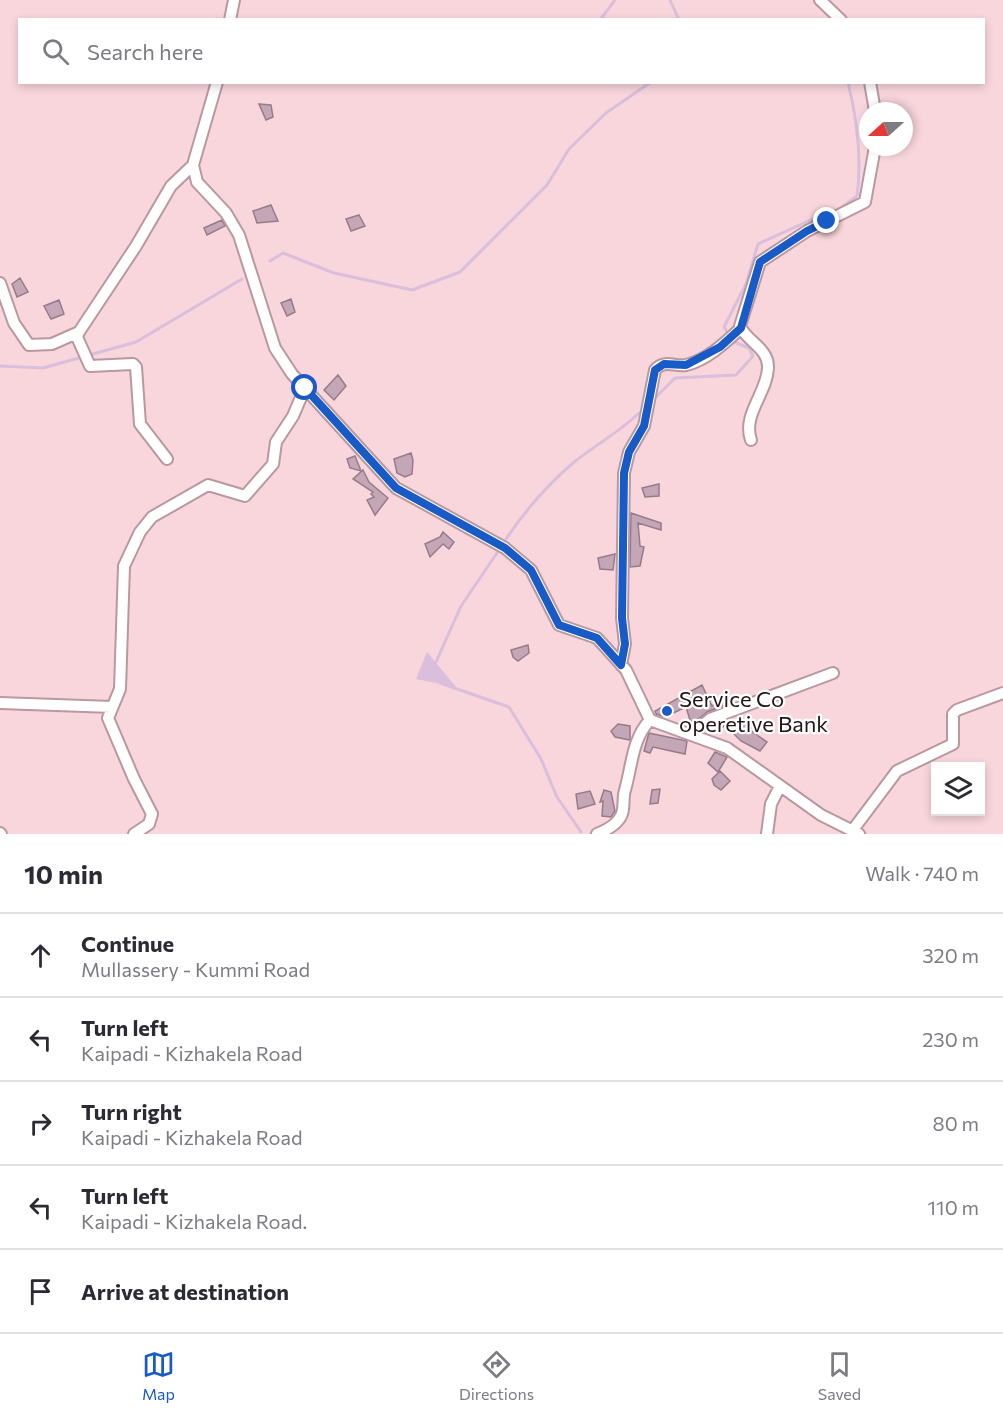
<!DOCTYPE html>
<meta charset="utf-8">
<style>
body{margin:0;font-family:Commissioner,sans-serif;background:#f2f2f3;color:#2b2b33}
.controls{position:absolute;right:18px;bottom:18px;display:grid;overflow:hidden;border-radius:0px;box-shadow:0 3px 9px #0003}
.controls button{width:54px;height:54px;display:grid;place-items:center;padding:0;border:0;border-bottom:2px solid #e1e1e2;background:#fff;color:#2b2b33;font:30px sans-serif}
.compass{position:absolute;left:859px;top:102px;width:54px;height:54px;border-radius:50%;background:#fff;box-shadow:0 3px 9px #0003;rotate:249deg}
.stop{position:absolute;width:18px;height:18px;margin:-14px;border:4px solid #185bc6;border-radius:50%;background:#fff}
.stop.end{background:#185bc6;border-color:#fff;box-shadow:0 2px 6px #0008}
.list{margin:0;padding:0;list-style:none}
h2{display:flex;justify-content:space-between;align-items:center;height:78px;margin:0;padding:0 24px;font-size:26px}
h2 small{font-size:20px;font-weight:400;color:#7c7c81}
.list li{display:grid;grid-template-columns:39px 1fr auto;gap:18px;align-items:center;box-sizing:border-box;height:84px;padding:0 24px;border-top:2px solid #e1e1e2}
.list b{display:block;font-size:22px;white-space:nowrap}
.list p{margin:0;font-size:20px;white-space:nowrap;color:#7c7c81}
.list em{font-size:20px;font-style:normal;color:#7c7c81}
.icon{flex:none;width:33px;height:33px;fill:none;stroke:currentColor;stroke-width:2;stroke-linecap:round;stroke-linejoin:round}
.map{position:relative;flex:none;width:1003px;height:834px;overflow:hidden}
.search{position:absolute;background:#fff;box-shadow:0 3px 9px #0003;left:18px;right:18px;top:18px;height:66px;display:flex;align-items:center;gap:15px;box-sizing:border-box;padding:0 21px;border-radius:0px;color:#7c7c81;font-size:22px}
.sheet{height:498px;background:#fff}
nav{display:flex;justify-content:space-around;align-items:center;box-sizing:border-box;height:84px;border-top:2px solid #e1e1e2;background:#fff;font-size:16px;color:#7c7c81}
nav a{display:grid;justify-items:center;gap:3px}
nav .on{color:#185bc6}
.map>svg:first-child{display:block}
.water{fill:#d9bfdc}
.lines{fill:none;stroke-linecap:round;stroke-linejoin:round}
.stream{stroke:#d9bfdc;stroke-width:3}
.building{fill:#c4a7b7;stroke:#977b8a;stroke-width:1.5}
.minor-casing{stroke:#ba989f;stroke-width:14}
.minor{stroke:#fff;stroke-width:10}
.route{stroke:#185bc6;stroke-width:8}
.poi-dot{fill:#185bc6;stroke:#fff;stroke-width:2}
.labels{text-anchor:middle;dominant-baseline:central;stroke-width:4.5;stroke-linejoin:round;paint-order:stroke}
.poi-label{font-size:22px;fill:#211517;stroke:#fff;text-anchor:start}
</style>
<div class="map">
<svg width="1003" height="834" viewBox="0 0 1003 834">
<rect width="100%" height="100%" fill="#f9d6dc"/>
<!-- water -->
<path class="water" d="M427,652l29,35 -40,-8z"/>
<g class="lines">
<!-- stream -->
<path class="stream" d="M670,0l9,20
M600,20l15,-20
M835,212l22,-16c5,-37 0,-77 -9,-114
M270,261l13,-8 51,20 78,17 48,-18 87,-87 22,-36 37,-36 45,-31
M729,335l-5,-8 22,-43 12,-40 57,-26 11,-2
M0,366l43,2 93,-26 106,-63
M656,397l19,-19 61,-3 17,-19 -4,-8 -17,-7
M506,539c19,-28 41,-54 67,-76 22,-18 44,-29 66,-50
M436,662l25,-56 36,-53
M440,683l69,24 32,52 16,38 24,35"/>
</g>
<!-- building -->
<path class="building" d="M259,104l12,1 2,12 -7,3z
M271,205l7,16 -21,2 -4,-12z
M359,215l6,11 -14,5 -5,-12z
M222,220l3,6 -18,9 -3,-7z
M20,278l8,14 -11,5 -5,-13z
M291,299l4,13 -8,4 -6,-13z
M59,300l5,14 -13,5 -7,-13z
M338,375l8,11 -12,14 -10,-10z
M411,453l2,7 -1,14 -7,3 -8,-4 -3,-14z
M355,456l6,15 -11,-3 -3,-9z
M363,470l6,12 19,16 -13,17 -8,-15 7,-3 -3,-3 2,-2 -20,-13z
M659,484v12l-14,1 -3,-9z
M631,513l30,10v7l-23,-7 2,23 4,1 -4,19 -10,1z
M443,532l11,10 -5,7 -6,-5 -13,13 -5,-13 15,-7z
M615,554l-2,16 -13,-1 -2,-11z
M528,645l1,8 -11,8 -5,-4 -2,-7z
M702,685l10,21 12,-9 4,7 -21,8 -13,11 -4,-3 -4,-13 -21,10 -9,-3 -1,-3z
M743,719l9,8 -2,3 17,12 -7,9 -19,-10 -16,-16 -6,6 -8,-3 15,-7 11,4z
M618,724l12,2v14l-15,-3 -4,-6z
M649,733l38,8 -2,13 -32,-7 -3,6 -6,-2z
M715,752l12,5 -9,15 -10,-9z
M720,771l10,10 -9,9 -7,-5 -2,-6z
M660,789l-2,14 -8,1 2,-14z
M604,790l7,2 4,19 -4,6 -9,-1 1,-15 -3,1z
M590,791l5,13 -17,5 -2,-15z"/>
<g class="lines">
<defs>
<path id="minor" d="M820,0l21,20
M230,20l4,-20
M217,82l-24,83 4,17 29,31 13,22 36,113 17,26 104,114 109,60 26,22 28,55 38,13 29,32 24,50 77,28 94,67 38,19
M870,82l5,29
M0,283l14,40 15,22 23,-1 27,-12 57,-86 35,-60 22,-21
M79,332l-2,5 13,29 43,-2 3,3 4,57 27,35
M751,440c-9,-25 16,-47 17,-72 1,-20 -22,-27 -28,-42l20,-64 47,-31 58,-29 10,-55
M621,665l4,-21 -3,-26 2,-145 5,-21 15,-26 11,-56c9,-11 19,-3 31,-5 20,-4 40,-23 55,-37
M0,703l112,4
M693,733l17,-14 123,-46
M852,831l45,-60 56,-27v-30l4,-4 46,-17
M0,833l1,1
M134,834l15,-10 3,-10 -18,-35 -26,-61 12,-29 4,-123 16,-34 12,-15 56,-32 37,11 28,-32 3,-22 17,-26 12,-28
M597,834c10,-4 25,-12 26,-25 1,-6 0,-13 2,-19 7,-24 7,-51 25,-70
M767,834l4,-30 9,-18"/>
</defs>
<!-- minor casing -->
<use href="#minor" class="minor-casing"/>
<!-- minor -->
<use href="#minor" class="minor"/>
</g>
<g class="lines">
<!-- route -->
<path class="route" d="M305,388l91,100 109,60 26,22 28,55 38,13 24,27 4,-21 -3,-26 2,-145 5,-21 15,-26 11,-56 9,-6 22,1 34,-18 21,-19 19,-66 47,-31 20,-10"/>
</g>
<!-- markers -->
<circle class="poi-dot" cx="667" cy="711" r="6"/>
<g class="labels">
<!-- poi labels -->
<g class="poi-label">
<text x="679" y="698">Service Co<tspan x="679" dy="25">operetive Bank</tspan></text>
</g>
</g>
</svg>
<div class="controls">
<button><svg class="icon" aria-label="layers" viewBox="0 0 24 24"><path d="M12 4l9 5-9 5-9-5zM3 14l9 5 9-5"/></svg></button>
</div>
<svg class="compass" viewBox="-18 -18 36 36"><path d="M0-13l5 13h-10z" fill="#e53935"/><path d="M0 13l5-13h-10z" fill="#7c7c81"/></svg>
<div class="stop" style="left:305px;top:388px"></div>
<div class="stop end" style="left:827px;top:221px"></div>
<div class="search"><svg class="icon" aria-label="search" viewBox="0 0 24 24"><circle cx="10" cy="10" r="6"/><path d="M15 15l6 6"/></svg>Search here</div>
</div>
<section class="sheet">
<h2>10 min<small>Walk · 740 m</small></h2>
<ul class="list">
<li><svg class="icon" aria-label="ahead" viewBox="0 0 24 24"><path d="M12 20V5M6 11l6-6 6 6"/></svg><div><b>Continue</b><p>Mullassery - Kummi Road</p></div><em>320 m</em></li>
<li><svg class="icon" aria-label="left" viewBox="0 0 24 24"><path d="M17 20v-9H6M10 6l-5 5 5 5"/></svg><div><b>Turn left</b><p>Kaipadi - Kizhakela Road</p></div><em>230 m</em></li>
<li><svg class="icon" aria-label="right" viewBox="0 0 24 24"><path d="M7 20v-9h11M14 6l5 5-5 5"/></svg><div><b>Turn right</b><p>Kaipadi - Kizhakela Road</p></div><em>80 m</em></li>
<li><svg class="icon" aria-label="left" viewBox="0 0 24 24"><path d="M17 20v-9H6M10 6l-5 5 5 5"/></svg><div><b>Turn left</b><p>Kaipadi - Kizhakela Road.</p></div><em>110 m</em></li>
<li><svg class="icon" aria-label="arrive" viewBox="0 0 24 24"><path d="M6 21V4h12l-3 4 3 4H6"/></svg><div><b>Arrive at destination</b></div></li>
</ul>
</section>
<nav>
<a class="on"><svg class="icon" aria-label="map" viewBox="0 0 24 24"><path d="M3 6l6-2 6 2 6-2v14l-6 2-6-2-6 2zM9 4v14M15 6v14"/></svg>Map</a>
<a><svg class="icon" aria-label="directions" viewBox="0 0 24 24"><path d="M12 3l9 9-9 9-9-9zM9 14v-3h6M13 9l2 2-2 2"/></svg>Directions</a>
<a><svg class="icon" aria-label="saved" viewBox="0 0 24 24"><path d="M7 4h10v16l-5-4-5 4z"/></svg>Saved</a>
</nav>
